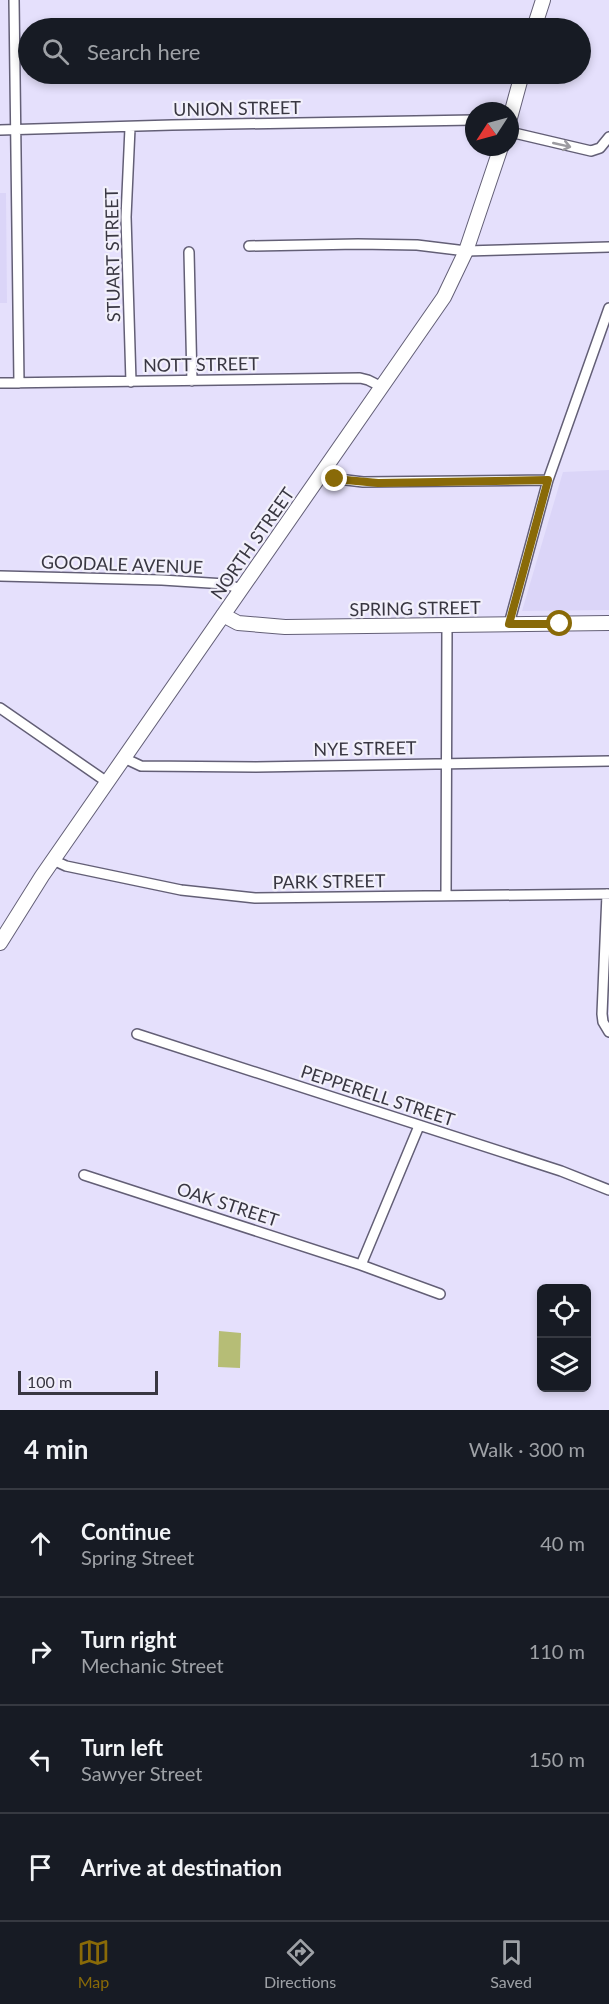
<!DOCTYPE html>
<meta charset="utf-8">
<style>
body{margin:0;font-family:Lato,sans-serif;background:#242831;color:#f1f3f6}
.controls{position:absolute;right:18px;bottom:18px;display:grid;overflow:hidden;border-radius:9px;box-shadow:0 3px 9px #0003}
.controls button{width:54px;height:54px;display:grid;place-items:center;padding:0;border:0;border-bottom:2px solid #363941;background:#171b24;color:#f1f3f6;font:30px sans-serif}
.compass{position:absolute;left:465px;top:102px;width:54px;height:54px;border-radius:50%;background:#171b24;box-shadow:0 3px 9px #0003;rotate:234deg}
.scale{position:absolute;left:18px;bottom:15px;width:140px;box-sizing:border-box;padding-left:6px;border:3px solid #393742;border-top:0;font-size:16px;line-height:21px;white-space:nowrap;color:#393742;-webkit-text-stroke:4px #f2f0fb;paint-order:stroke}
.stop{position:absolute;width:18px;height:18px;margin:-14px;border:4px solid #896a08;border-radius:50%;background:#fff}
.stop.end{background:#896a08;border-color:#fff;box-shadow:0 2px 6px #0008}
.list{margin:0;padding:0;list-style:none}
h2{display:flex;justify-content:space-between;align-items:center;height:78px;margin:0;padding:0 24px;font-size:26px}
h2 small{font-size:20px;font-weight:400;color:#9ea1a6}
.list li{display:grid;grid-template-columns:39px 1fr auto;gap:18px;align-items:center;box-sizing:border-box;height:108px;padding:0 24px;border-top:2px solid #363941}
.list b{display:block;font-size:22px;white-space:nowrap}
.list p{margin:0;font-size:20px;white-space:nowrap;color:#9ea1a6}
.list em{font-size:20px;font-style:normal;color:#9ea1a6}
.icon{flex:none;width:33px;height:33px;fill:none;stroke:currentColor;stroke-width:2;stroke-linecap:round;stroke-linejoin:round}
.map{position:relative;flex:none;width:609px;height:1410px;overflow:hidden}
.search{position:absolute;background:#171b24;box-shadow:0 3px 9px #0003;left:18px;right:18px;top:18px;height:66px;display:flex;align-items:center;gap:15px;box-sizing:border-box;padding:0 21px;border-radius:33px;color:#9ea1a6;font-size:22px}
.sheet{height:510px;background:#171b24}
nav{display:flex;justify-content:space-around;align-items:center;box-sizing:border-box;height:84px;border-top:2px solid #363941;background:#171b24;font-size:16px;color:#9ea1a6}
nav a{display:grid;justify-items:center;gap:3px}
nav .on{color:#896a08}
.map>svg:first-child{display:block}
.built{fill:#dbd5f8}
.green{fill:#b6bd76}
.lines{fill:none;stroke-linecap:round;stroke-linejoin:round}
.minor-casing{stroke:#635f76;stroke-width:12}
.secondary-casing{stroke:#635f76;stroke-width:16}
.minor{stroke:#fff;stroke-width:9}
.secondary{stroke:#fff;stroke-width:14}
.oneway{stroke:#9c9ba0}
.route{stroke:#896a08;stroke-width:8}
.labels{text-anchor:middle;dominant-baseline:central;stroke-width:4.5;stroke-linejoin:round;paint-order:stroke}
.street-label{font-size:18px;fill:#393742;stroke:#f2f0fb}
</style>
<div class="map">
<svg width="609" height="1410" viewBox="0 0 609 1410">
<rect width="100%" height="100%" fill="#e5e0fc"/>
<!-- built -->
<path class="built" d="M0,193h6l1,110h-7z
M609,470v140l-87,1 41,-139z"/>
<!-- green -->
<path class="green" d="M219,1331l22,2 -1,35 -22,-1z"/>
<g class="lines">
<defs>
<path id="minor" d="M14,0l5,383
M130,128l-4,89 5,165
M0,130l172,-5 302,-5
M510,132l81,19 9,-3 9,-11
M249,246l109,-2 59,1 49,6 143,-4
M189,252l3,129
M0,383l360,-5 8,2 14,7
M322,474l8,4 33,4 185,-2
M0,576l162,4 63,4 16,5
M509,624l39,-144 61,-172
M0,708l107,74
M124,758l17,8 115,1 353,-6
M53,860l13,6 115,24 74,8 354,-4
M607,894l-5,120 1,8 6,10
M446,895l1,-269
M137,1034l424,137 48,19
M84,1175l277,90 79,29
M361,1265l58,-139"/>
<path id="secondary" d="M534,28l9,-28
M510,118l12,-44
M223,615l15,8 47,4 324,-4
M0,943l42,-67 402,-579 22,-46 35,-104"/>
</defs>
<!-- minor casing -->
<use href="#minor" class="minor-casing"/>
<!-- secondary casing -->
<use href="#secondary" class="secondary-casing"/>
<!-- minor -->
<use href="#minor" class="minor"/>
<!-- secondary -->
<use href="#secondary" class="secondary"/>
</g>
<!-- one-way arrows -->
<defs><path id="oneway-shaft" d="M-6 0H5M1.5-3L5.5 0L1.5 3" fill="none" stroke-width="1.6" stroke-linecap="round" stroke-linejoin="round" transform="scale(1.5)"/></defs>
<use class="oneway" href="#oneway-shaft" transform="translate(562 145) rotate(13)"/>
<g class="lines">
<!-- route -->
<path class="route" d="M335,479l43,4 170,-3 -39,144h51"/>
</g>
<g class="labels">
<!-- street labels -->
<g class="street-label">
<text transform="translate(237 108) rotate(-1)">UNION STREET</text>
<text transform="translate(112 255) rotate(-91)">STUART STREET</text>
<text transform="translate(201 364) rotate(-1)">NOTT STREET</text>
<text transform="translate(252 543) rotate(-55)">NORTH STREET</text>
<text transform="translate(122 564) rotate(2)">GOODALE AVENUE</text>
<text transform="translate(415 608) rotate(-1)">SPRING STREET</text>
<text transform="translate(365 748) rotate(-1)">NYE STREET</text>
<text transform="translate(329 881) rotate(-1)">PARK STREET</text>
<text transform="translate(378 1095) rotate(18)">PEPPERELL STREET</text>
<text transform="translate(228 1204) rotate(18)">OAK STREET</text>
</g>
</g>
</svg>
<div class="controls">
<button><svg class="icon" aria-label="locate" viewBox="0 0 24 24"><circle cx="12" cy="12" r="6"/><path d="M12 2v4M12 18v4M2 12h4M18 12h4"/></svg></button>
<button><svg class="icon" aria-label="layers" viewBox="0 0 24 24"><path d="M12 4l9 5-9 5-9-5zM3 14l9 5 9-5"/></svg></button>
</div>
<svg class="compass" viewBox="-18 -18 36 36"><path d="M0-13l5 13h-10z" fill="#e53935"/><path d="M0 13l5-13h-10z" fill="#9ea1a6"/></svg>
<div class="scale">100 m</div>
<div class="stop" style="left:560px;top:624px"></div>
<div class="stop end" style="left:335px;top:479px"></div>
<div class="search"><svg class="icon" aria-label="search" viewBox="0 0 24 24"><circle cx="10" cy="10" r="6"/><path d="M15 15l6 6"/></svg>Search here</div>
</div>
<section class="sheet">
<h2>4 min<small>Walk · 300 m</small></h2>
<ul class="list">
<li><svg class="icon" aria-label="ahead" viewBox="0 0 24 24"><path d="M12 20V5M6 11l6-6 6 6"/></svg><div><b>Continue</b><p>Spring Street</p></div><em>40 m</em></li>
<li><svg class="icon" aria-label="right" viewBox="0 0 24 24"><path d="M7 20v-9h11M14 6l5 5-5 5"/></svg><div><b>Turn right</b><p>Mechanic Street</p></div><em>110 m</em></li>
<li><svg class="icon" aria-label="left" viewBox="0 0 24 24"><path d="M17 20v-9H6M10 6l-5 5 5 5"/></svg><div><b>Turn left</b><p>Sawyer Street</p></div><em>150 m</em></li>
<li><svg class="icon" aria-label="arrive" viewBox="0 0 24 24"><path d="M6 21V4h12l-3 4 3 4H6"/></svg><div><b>Arrive at destination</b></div></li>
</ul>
</section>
<nav>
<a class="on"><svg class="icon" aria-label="map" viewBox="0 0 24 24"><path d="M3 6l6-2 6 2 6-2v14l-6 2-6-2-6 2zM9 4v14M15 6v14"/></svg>Map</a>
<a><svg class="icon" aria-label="directions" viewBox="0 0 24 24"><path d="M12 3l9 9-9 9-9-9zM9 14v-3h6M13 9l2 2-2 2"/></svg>Directions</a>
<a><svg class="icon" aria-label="saved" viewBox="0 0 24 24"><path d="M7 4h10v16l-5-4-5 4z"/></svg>Saved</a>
</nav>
